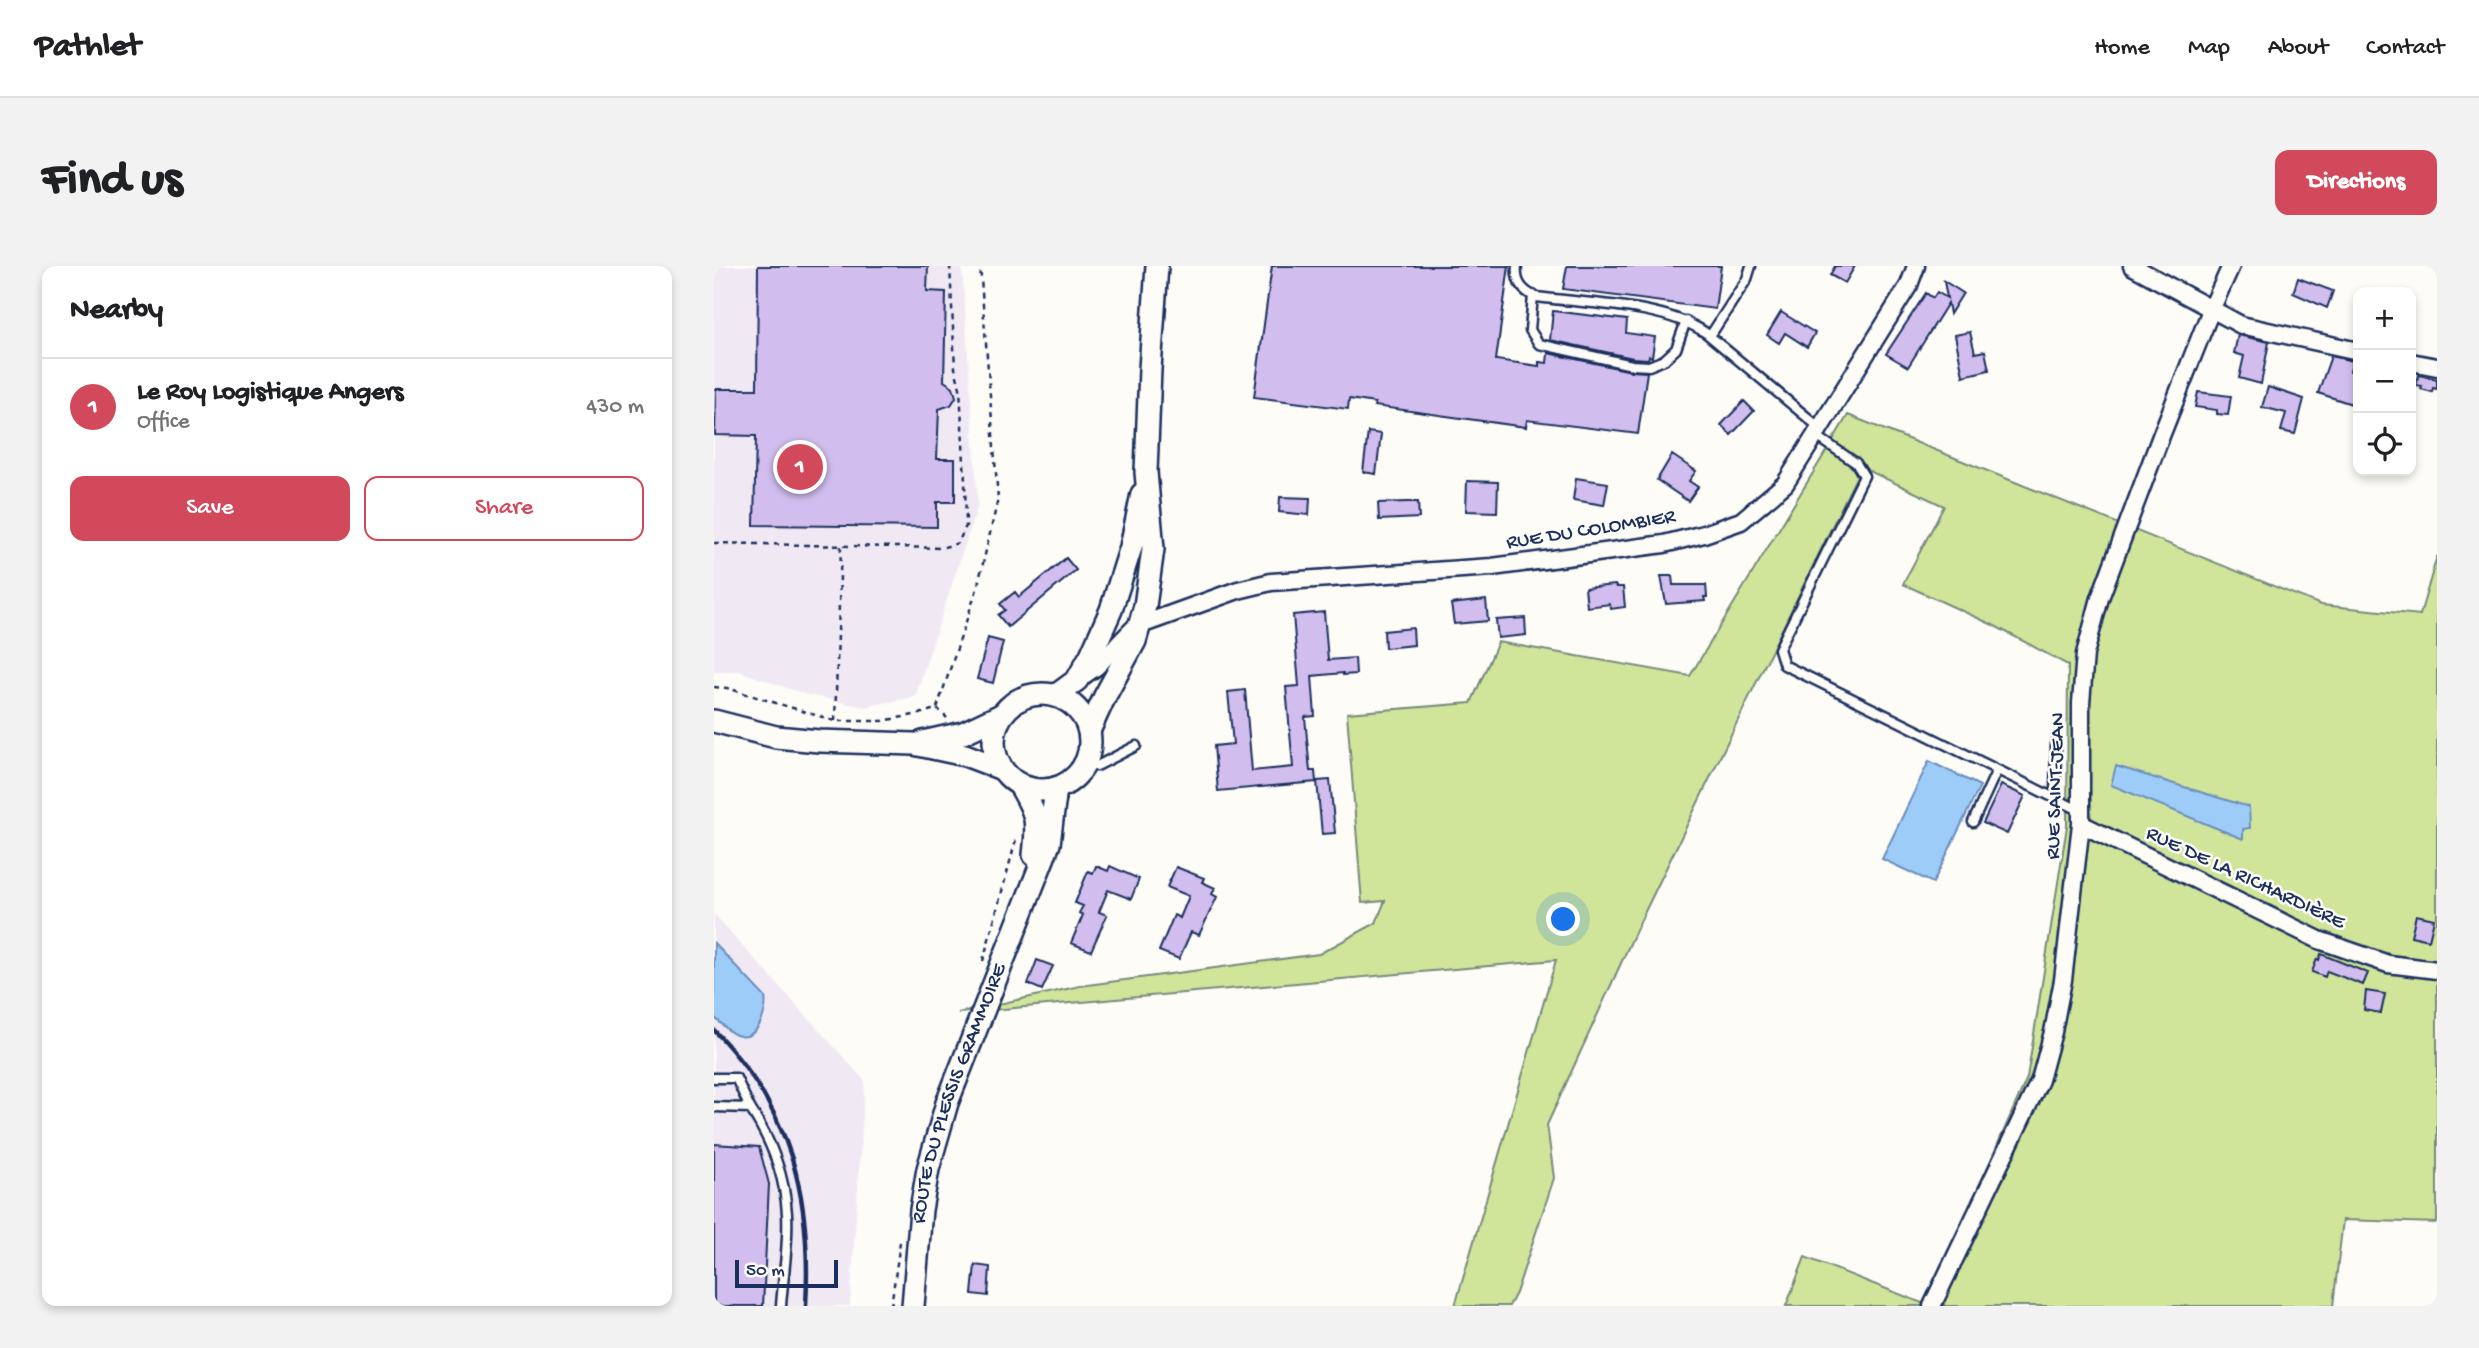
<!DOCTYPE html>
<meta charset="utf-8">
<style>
body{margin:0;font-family:"Gochi Hand",sans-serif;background:#f2f2f2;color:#202124}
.controls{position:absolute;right:21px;top:21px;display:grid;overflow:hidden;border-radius:14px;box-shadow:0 4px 10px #0003}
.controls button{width:63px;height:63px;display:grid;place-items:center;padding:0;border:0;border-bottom:2px solid #e0e0e0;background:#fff;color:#202124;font:35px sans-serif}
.scale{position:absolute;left:21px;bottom:18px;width:103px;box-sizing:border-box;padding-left:7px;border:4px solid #1b2f5e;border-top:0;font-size:19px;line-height:24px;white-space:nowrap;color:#1b2f5e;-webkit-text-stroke:5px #fdfcf7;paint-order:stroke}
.you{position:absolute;left:850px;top:654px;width:24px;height:24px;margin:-18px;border:5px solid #fff;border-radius:50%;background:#1a73e8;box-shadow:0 0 0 10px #1a73e833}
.badge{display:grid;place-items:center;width:46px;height:46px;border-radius:50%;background:#d1495b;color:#fff;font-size:23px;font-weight:700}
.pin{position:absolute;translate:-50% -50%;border:4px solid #fff;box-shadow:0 2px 7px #0006}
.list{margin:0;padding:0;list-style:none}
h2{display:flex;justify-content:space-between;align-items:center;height:91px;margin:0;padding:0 28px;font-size:30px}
h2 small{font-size:23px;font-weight:400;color:#757577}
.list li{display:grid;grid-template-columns:46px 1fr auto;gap:21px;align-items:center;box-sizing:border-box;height:98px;padding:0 28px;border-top:2px solid #e0e0e0}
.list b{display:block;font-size:26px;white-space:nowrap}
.list p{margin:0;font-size:23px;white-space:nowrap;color:#757577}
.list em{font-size:23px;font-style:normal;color:#757577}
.actions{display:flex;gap:14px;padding:21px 28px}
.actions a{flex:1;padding:16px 0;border:2px solid #d1495b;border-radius:14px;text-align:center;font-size:24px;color:#d1495b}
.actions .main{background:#d1495b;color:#fff}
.icon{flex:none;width:38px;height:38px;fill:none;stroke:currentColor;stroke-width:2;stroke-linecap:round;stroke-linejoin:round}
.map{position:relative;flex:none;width:1723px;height:1040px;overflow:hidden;border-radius:14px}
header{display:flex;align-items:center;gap:42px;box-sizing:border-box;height:98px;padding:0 35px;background:#fff;border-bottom:2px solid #e0e0e0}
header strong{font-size:33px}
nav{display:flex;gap:38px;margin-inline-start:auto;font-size:24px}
.intro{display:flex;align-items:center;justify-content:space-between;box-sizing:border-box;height:168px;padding:0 42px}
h1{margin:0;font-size:49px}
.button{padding:18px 32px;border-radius:14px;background:#d1495b;color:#fff;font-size:24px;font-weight:700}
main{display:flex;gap:42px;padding:0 42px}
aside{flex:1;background:#fff;border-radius:14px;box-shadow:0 4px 10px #0003}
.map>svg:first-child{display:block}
.built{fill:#f0e9f4}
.green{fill:#d0e59a;stroke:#768a7c;stroke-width:2}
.water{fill:#9eccf9;stroke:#6a8dbb;stroke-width:2}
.building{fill:#d1beee;stroke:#1b2f5e;stroke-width:2}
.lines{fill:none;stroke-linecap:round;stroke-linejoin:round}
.lane-casing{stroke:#1b2f5e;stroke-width:13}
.street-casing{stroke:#1b2f5e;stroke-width:21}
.secondary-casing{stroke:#1b2f5e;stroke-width:26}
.path{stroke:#1b2f5e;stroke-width:2.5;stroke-dasharray:5 5;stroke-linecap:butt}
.lane{stroke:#fdfcf7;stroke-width:8}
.street{stroke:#fdfcf7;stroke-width:16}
.secondary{stroke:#fdfcf7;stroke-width:21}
.rail{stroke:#1b2f5e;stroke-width:4.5}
.labels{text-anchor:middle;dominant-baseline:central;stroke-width:5;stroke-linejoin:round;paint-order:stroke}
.street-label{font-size:21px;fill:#1b2f5e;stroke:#fdfcf7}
</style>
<header>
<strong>Pathlet</strong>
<nav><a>Home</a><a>Map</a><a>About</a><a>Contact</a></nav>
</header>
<div class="intro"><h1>Find us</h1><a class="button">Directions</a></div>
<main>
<aside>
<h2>Nearby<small></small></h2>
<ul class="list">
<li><span class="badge">1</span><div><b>Le Roy Logistique Angers</b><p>Office</p></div><em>430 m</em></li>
</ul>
<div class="actions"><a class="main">Save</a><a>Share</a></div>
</aside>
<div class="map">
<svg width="1723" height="1040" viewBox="0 0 1723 1040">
<rect width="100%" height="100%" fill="#fdfcf7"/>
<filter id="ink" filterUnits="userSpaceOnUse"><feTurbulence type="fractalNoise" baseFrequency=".0143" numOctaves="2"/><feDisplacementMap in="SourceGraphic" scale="14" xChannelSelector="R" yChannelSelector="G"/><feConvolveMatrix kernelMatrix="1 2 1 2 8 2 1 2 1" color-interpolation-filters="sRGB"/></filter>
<g filter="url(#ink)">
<!-- built -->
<path class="built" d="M0,0h248l16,239 -63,192 -51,10 -57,-12 -68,-24h-25z
M0,648l151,167 -15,225h-136z"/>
<!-- green -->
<path class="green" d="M1134,149l473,190 99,10 17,-59v667l-94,-3 -10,86h-547l19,-49 122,48 100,-227 40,-252 1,-161 -75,-40 -90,-41 41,-78 -83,-39 -223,459 -91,199 7,53 -38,115 -7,13h-54l101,-346 -598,53 122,-27 239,-32 57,-31 9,-22 -23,2 -15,-190 124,-10 27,-61 192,34z"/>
<!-- water -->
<path class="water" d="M1215,495l51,25 -47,97 -51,-24z
M1402,500l133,41 1,21 -7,1v10l-132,-54z
M0,677l51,54c3,15 -8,46 -29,38 -8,-3 -16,-13 -22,-18z"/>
<!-- building -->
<path class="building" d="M44,0h170l-1,25 19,1 -2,89 9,6 3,10 -5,8 -12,4 -2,50h18v43h-18v25l-183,-2 2,-89 -41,-1 1,-46h41z
M558,0h237l-13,94 43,6v-4l8,1 1,-10 83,18 16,1 -9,62 -111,-14 -1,7 -152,-21 1,-3 -26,-4 -1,10 -94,-12z
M853,0h154l-6,43 -152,-20z
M1121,0h20l-10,17 -15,-8z
M1584,12l35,13 -6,17 -34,-15z
M1230,15l19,12 -13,21 -2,-11 -40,64 -22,-13 40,-61 7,5 4,-6 10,6z
M839,45l74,9 -1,13 29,4 -3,20 -3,-1 -1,3 -15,-1 -83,-18z
M1067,46l34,21 -8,14 -22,-14 -6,10 -12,-8z
M1256,66l5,21 10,-2 4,19 -26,6 -8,-41z
M1524,69l31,7 -8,42 -22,-6 5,-22 -10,-3z
M1617,90l22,5 -3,10 8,3v32l-40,-13z
M1705,109l18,4v10l-4,-1 -1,4 -11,-3 1,-3 -6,-1z
M1554,121l36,12 -9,35 -14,-3 5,-18 -24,-6z
M1484,126l33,4 -3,19 -11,-1v-4l-22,-3z
M1030,135l10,10 -23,24 -10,-10z
M654,166l13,2 -5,40 -13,-2z
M958,189l24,16 -7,10 9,6 -10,14 -31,-21z
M862,212l32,5 -4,22 -31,-5z
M753,215l31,1 -1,30 -31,-1z
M566,231l30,1 -1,17 -30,-3z
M694,236h10l1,16 -40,2 -1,-17z
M352,292l10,12 -68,57 -10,-12 7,-5 -5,-6 15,-12 4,5z
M947,310h11l1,9h33l1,12h-3l1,4 -39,3z
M901,319l1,2h7l2,20 -14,2 -1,-5 -23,3 -2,-19z
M772,334l2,21 -34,3 -3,-20z
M610,346l4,48 27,-2 1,16 -13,1v-2l-31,3 3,40 -10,1 5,54h5l1,11 -98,9 -4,-45 19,-2 -5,-52 17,-2 7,81 41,-4 -7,-80 13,-1 -6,-71z
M811,352l1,17 -28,3 -2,-18z
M699,362l1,17 -29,3 -1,-17z
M274,372l15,4 -10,41 -16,-4z
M616,514l5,53 -13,1 -5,-53z
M1287,519l24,11 -18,38 -24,-11z
M382,600l12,5 2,-5 29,13 -8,20 -23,-9 -9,22 8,3 -16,36 -20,-8 12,-28 -4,-2 4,-7 -8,-3 13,-32 5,2z
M462,601l28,11 -2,4 13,6 -3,6 5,3 -18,38 -8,-3 -12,27 -20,-8 15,-36 6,3 9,-22 -22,-9z
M1702,649l18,4 -5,21 -18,-4z
M1607,688l47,19 -5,12 -36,-14 -2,6 -13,-5 5,-13 2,1z
M323,694l16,6 -11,24 -14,-6z
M1652,725l19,3 -4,19 -17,-3z
M0,878l45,3 10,37 -6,122h-49z
M261,999l15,2 -2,29 -16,-2z"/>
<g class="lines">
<defs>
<path id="lane" d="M803,0c-2,16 5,25 19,31 52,7 127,7 170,36l114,95
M819,29l-3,35 9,14 93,21 17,1 15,-6 12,-11 10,-28
M996,70l37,-57 4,-13
M1101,169l41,28 8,13 -85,173 5,16 297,146
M370,499l13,1 39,-20
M1341,532l1,-56
M1259,556l24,-52
M0,812h22l14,30
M0,841l36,1c21,32 35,68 37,106 2,30 -4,62 -6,92"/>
<path id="street" d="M1418,0l109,59 117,26
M1697,96l26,5
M366,412l16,-11 39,-40 103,-37 33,-8 221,-15 172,-23 40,-10 37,-13 44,-37 124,-199 7,-19
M1367,558l238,116 69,24 49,6
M1218,1040l108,-226 13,-48 10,-52 18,-156v-121l4,-49 15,-56 61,-162 50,-126 20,-44"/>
<g id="secondary">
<circle cx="328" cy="476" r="48"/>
<path d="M341,430l22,-16 14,-25 20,-45 20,-63 11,-53"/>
<path d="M0,455l62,16 43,4 95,3 51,11 37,14"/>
<path d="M375,465l16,-35 30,-55 10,-35 8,-57 -7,-77 4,-103 7,-103"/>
<path d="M209,476l40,-9 40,-19"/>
<path d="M305,518c18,30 19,36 15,71"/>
<path id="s1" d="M199,1040l8,-96 7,-41 19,-66 102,-259 7,-56"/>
</g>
</defs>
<!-- lane casing -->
<use href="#lane" class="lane-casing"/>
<!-- street casing -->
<use href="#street" class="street-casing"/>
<!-- secondary casing -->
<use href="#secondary" class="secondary-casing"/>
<!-- path -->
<path class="path" d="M0,277l227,5 17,-5 8,-17 -1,-45 -5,-93 -5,-20 -5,-102
M0,421l13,1 108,33h47l37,-7 16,-5
M223,442l40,-119 21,-90 -18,-233
M223,442l10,10
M121,455l6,-175
M269,695l34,-125
M177,1040l9,-64"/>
<!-- lane -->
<use href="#lane" class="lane"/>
<!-- street -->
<use href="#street" class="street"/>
<!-- secondary -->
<use href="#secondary" class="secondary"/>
<!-- rail -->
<path class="rail" d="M0,764c78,81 98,167 92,276"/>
</g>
</g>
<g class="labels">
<!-- street labels -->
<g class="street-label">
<text transform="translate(877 265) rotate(-9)">RUE DU COLOMBIER</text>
<text transform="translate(1343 520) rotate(-88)">RUE SAINT-JEAN</text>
<text transform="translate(1531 613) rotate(25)">RUE DE LA RICHARDIÈRE</text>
<text stroke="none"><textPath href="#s1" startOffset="219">ROUTE DU PLESSIS GRAMMOIRE</textPath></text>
</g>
</g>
</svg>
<div class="controls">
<button>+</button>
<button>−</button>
<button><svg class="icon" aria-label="locate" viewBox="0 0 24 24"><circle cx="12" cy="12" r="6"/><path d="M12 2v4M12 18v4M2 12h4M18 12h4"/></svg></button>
</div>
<div class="scale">50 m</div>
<div class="you"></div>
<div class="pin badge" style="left:86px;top:201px">1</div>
</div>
</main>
